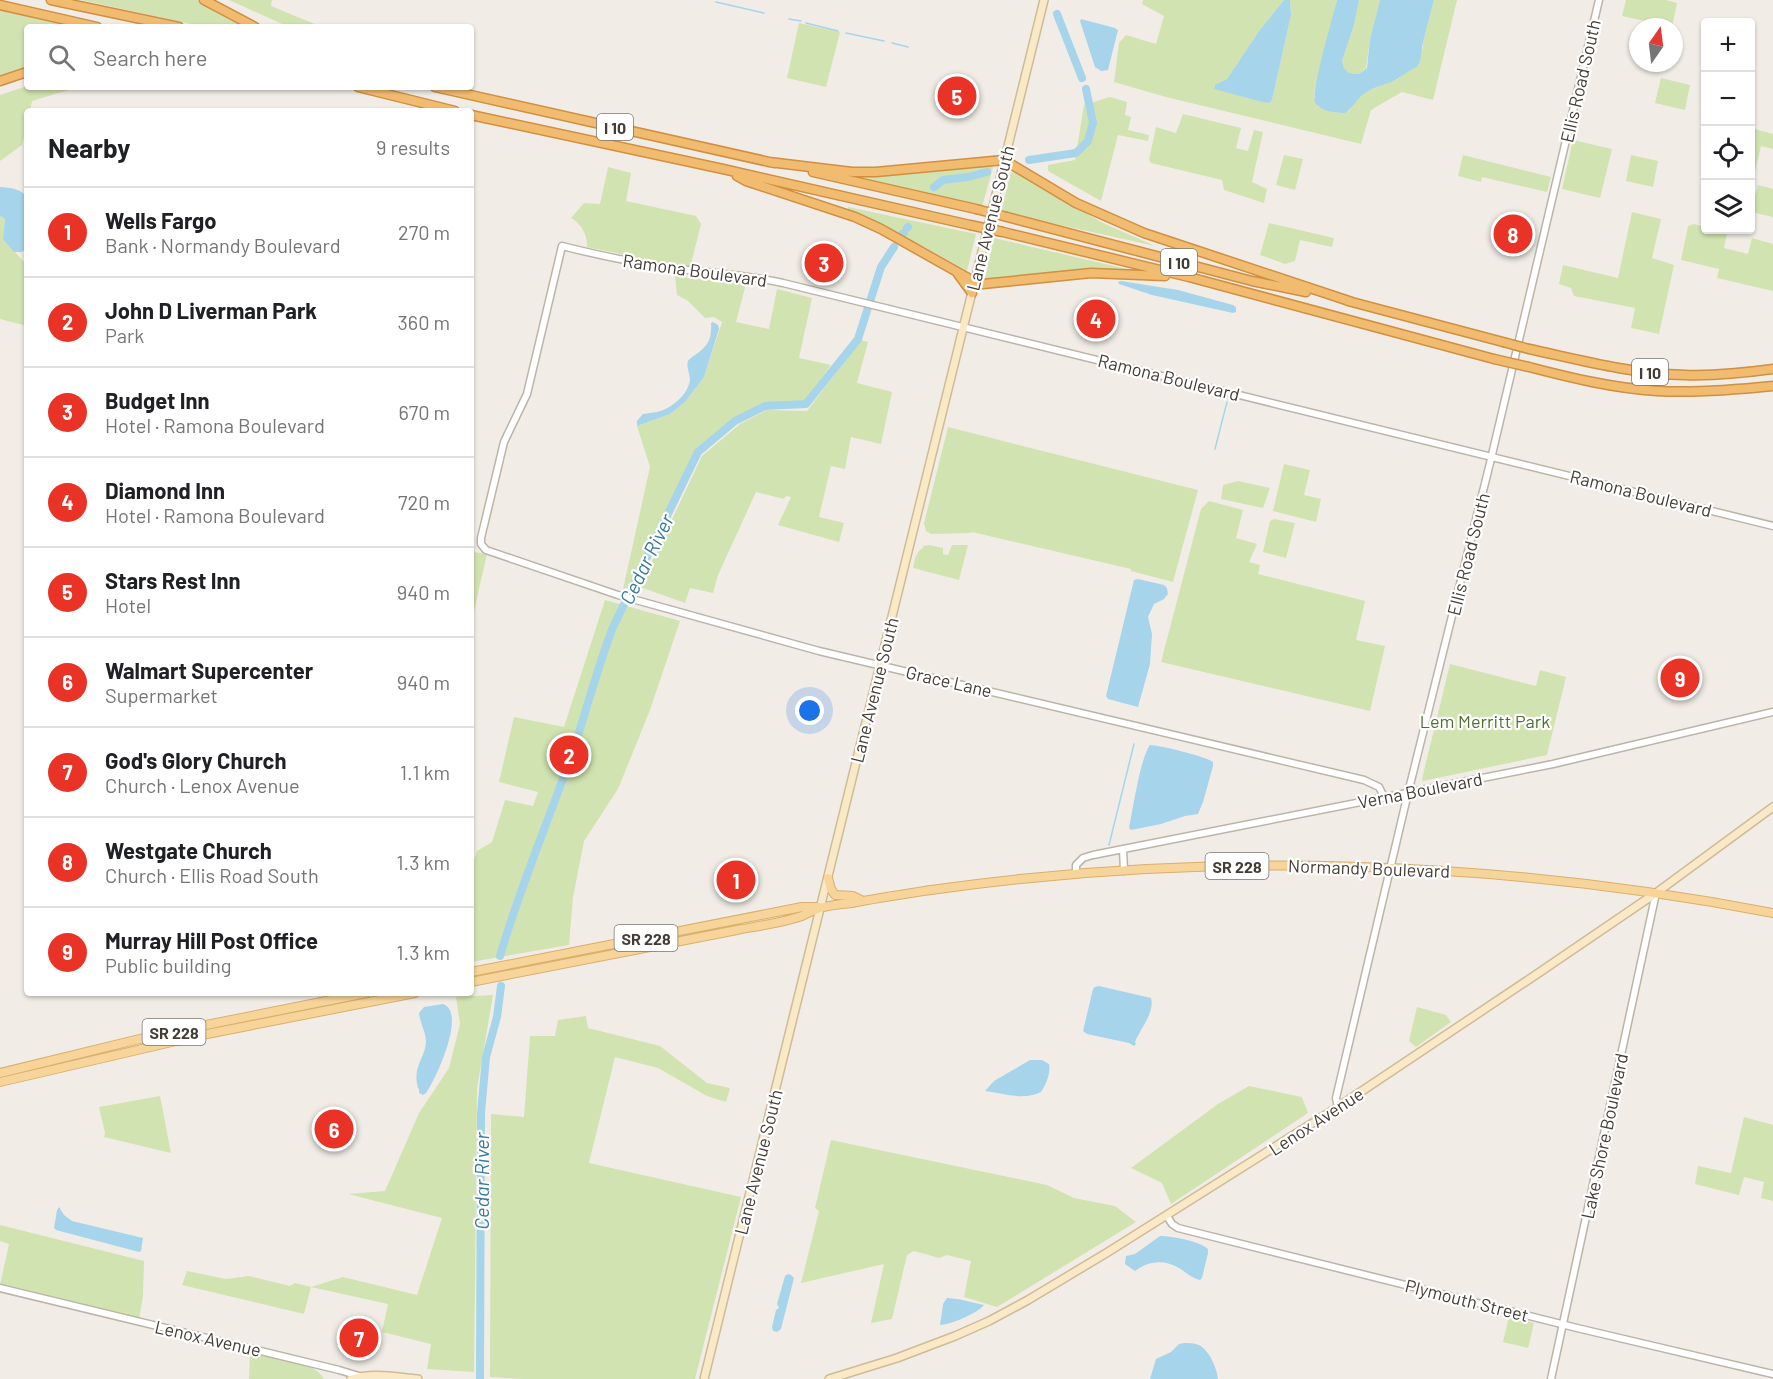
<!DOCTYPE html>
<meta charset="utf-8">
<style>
body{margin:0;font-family:Barlow,sans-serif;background:#f6f6f6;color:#202124}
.controls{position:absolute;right:18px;top:18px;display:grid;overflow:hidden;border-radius:6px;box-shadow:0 2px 4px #0004}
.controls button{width:54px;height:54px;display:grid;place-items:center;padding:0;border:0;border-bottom:2px solid #e0e0e0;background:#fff;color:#202124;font:30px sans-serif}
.compass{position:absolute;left:1629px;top:18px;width:54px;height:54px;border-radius:50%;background:#fff;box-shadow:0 2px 4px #0004;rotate:14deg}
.you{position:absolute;left:810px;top:711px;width:21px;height:21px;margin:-15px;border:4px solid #fff;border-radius:50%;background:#1a73e8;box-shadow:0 0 0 9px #1a73e833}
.badge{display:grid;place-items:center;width:39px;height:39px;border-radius:50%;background:#e83326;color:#fff;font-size:20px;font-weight:700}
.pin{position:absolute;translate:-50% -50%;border:3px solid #fff;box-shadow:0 2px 6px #0006}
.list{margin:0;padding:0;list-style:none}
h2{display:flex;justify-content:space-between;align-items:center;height:78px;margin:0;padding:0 24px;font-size:26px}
h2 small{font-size:20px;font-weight:400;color:#757577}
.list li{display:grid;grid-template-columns:39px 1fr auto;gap:18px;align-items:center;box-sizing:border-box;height:90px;padding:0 24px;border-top:2px solid #e0e0e0}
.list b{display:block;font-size:22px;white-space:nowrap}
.list p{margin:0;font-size:20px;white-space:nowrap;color:#757577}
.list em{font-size:20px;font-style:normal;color:#757577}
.icon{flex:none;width:33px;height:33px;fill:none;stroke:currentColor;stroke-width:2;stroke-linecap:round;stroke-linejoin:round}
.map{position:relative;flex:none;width:1773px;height:1379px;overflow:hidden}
.search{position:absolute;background:#fff;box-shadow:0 2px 4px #0004;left:24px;top:24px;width:450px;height:66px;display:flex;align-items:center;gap:15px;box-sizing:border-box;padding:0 21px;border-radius:6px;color:#757577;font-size:22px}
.panel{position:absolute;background:#fff;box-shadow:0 2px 4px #0004;left:24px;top:108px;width:450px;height:888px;border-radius:6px}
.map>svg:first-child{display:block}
.green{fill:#d1e3b1}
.water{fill:#a6d4ea}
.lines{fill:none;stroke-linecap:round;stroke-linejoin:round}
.stream{stroke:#a6d4ea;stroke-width:1.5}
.river{stroke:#a6d4ea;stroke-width:8}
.tertiary-casing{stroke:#bcb4a9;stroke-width:9}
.secondary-casing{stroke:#cebb98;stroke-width:10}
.primary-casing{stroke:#d9af6c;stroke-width:10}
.motorway-casing{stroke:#d08f41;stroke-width:11}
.tertiary{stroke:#fff;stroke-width:6}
.secondary{stroke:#fae9c7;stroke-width:7}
.primary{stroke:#f6d49a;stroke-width:8}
.motorway{stroke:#f2bc70;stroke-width:8}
.motorway-bridge-casing{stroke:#d08f41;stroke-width:11;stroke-linecap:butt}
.motorway-bridge{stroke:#f2bc70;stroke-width:8}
.labels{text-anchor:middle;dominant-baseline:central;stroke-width:4.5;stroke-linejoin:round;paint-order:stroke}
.shield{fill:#fff;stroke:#7b7772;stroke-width:1.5}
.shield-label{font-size:16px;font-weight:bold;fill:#433d36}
.street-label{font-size:18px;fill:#433d36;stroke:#fff}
.park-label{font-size:18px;fill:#4d702e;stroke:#fff}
.water-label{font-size:20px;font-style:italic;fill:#367b9f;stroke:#fff}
</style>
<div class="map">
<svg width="1773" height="1379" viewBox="0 0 1773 1379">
<rect width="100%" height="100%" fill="#f1ede6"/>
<!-- green -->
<path class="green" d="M81,0h117l50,27h-43z
M229,0h43l-1,6 51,21h-33z
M1143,0h141l-25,31 -32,48 -13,8 1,2 43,12 14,-1 19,-85 -1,-15h47l-22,89 -1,8 4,10 21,6 10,-2 8,-12 10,-8 31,-12 9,-8 16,-23v-6l11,-42h23l-24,100 -31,-8 -31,18 -10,34 -195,-47 -52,-15 5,-39 7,-8 30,9 8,-28 -22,-12z
M1359,0h21l-10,39 -4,29 -7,6 -10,-1 -5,-5 -2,-7 12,-36z
M1626,0h40l11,3 -5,24 -50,-11z
M0,10l74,17h-47v41l-27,10z
M799,23l41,9 -14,55 -39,-9z
M1661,78l29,7 -5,25 -30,-7z
M27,86v1h51l-46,14 -2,10h-3v11l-5,23 -22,16v-66z
M1110,97l17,5 -2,13 6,2 -3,13 21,5 -1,6 -30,-6 -17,66 -53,-30v-6l27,-5 9,-55z
M1183,114l58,14 -5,20 12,3 6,-21 9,2 -11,50 15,7 -3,14 -40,-13 -2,-10 -71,-17 -2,-3 7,-33 20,6z
M1751,128l22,6v15l-12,-3 -8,34 -3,-1z
M1573,140l39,9 -12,49 -38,-9z
M1284,155l19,4 -8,31 -19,-5z
M1463,155l88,22 -4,15 -65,-15 -1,5 -23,-6z
M1631,155l27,6 -5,26 -27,-6z
M986,165l7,2 -11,40 -138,-33z
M608,167l23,6 -5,28 70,15 5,8 -11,44 -103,-21c1,-11 -6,-24 -16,-29l13,-15 16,1z
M1011,172l5,1 87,50 52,23 -154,-34z
M1758,185l15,4v28l-22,-5z
M848,207l128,27 -9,37 -44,-25 -16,-4 -59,-31z
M1632,212l29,7 -9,39 22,7 -15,69 -28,-6 4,-20 -61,-12 -3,-8 -12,-4 4,-19 55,13z
M0,216l5,3 -2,20 21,23v19l3,2v43l-27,-7z
M1269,223l65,15 -2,9 -32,-7 -5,21 -10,3 -25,-9z
M1694,224l11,3 1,3h10l11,3 -3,15 24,6 4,-16 21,6v47l-56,-13 2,-9 -38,-9 7,-34z
M994,238l141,33v1l-144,8 -6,-2z
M675,276l71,8 -10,38 33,7 8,-40 35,9 -13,60 32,7 -26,36 -41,2 -30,16 -39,32 -66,136 -6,2 27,-122 -13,-41 33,-12 15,-12 19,-25 18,-55 -8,-5 -9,1 -17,-17 -11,-6z
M861,340l7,2 -11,41 35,9 -11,52 -30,-7 -6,32 -14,-3 -12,51 25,6 -5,19 -61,-17 13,-28 -5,-1 -2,3 -28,-7 -38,83 -5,18 -23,-5 -5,15 -45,-16 62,-131 38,-32 27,-14 40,1z
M948,427l250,63 -25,92 -42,-11v-2l-159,-37 -1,1 -40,1 -5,-3 -2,-8z
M1284,464l26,6 -6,25 17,4 -5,23 -43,-11z
M1238,481l32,7 -7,20 -42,-9 2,-14z
M1209,501l34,9 -7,28 21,6 -8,18 11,3 -2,9 107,27 -9,39 29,6 -15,65 -209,-49 40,-153z
M1274,519l21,4 -9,35 -23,-6 7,-31z
M929,545l14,3v6l5,1 4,-10h16l-9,35 -46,-12c2,-8 2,-16 10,-20v-2z
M474,552l13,2 -16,70v-70z
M605,600l75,21 -30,89 -32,79 -34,52 -11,56 -4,48 -98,17v-93l6,-18 15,-9 13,-42 28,6 5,-14 -39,-10 15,-65 50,10z
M1450,664l86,22 4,-16 26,7 -19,78 -124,26 -1,-2z
M493,995l-16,94 -3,283 -47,-3 4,-25 -49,-12 6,-28 -77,-17 -7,27 -122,-29 5,-14 39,8 23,-3 41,10 5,-3 16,4 32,-10 74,18 25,-77 -94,-24 37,-3 34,-78 30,-45 11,-44 -4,-27z
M1417,1007l29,8 5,7 -35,25 -7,-6z
M586,1016l2,12 72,18 47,37 23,5 -4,14 -19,-6 -49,-28 -43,-11 -26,106 152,34 -46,182h-172l-33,-2 1,-263 33,3 6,-81h25l3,-16z
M1249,1086l53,11 6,16 -137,91 -9,-21 -31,-15 87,-64z
M160,1096l11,57 -67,-16 1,-4 -6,-26z
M1744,1117l29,8v76l-12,-3 3,-16 -20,-5 -5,18 -44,-11 3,-18 33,7z
M831,1140l216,45 27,13 41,8 21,16 -139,85 -33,-10 7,-36 -24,-6 -8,3 -25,-7 -7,4 -15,64 -21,4 13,-59 -83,19 18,-72 -4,-3z
M0,1225l144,36 -1,35 -4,23 -139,-34 9,-41 -9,-3z
M1509,1316l25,7 -6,25 -25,-6z
M250,1352c21,4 64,8 74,27h-75z"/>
<!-- water -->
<path class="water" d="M1284,0h6l1,15 -19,85 -3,3 -11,-2 -44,-12 1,-4 12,-6 32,-48z
M1337,0h22l-5,25 -12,36 2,7 5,5 10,1 8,-6 3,-29 10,-39h54l-11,42 -3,19 -3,6c-8,3 -13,8 -20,12 -10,6 -22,7 -32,14 -8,5 -12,15 -20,20 -8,0 -27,-2 -30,-11 -4,-11 18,-86 22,-102z
M1081,19l34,9 3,2 -10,40 -7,1 -6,-4 -15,-46z
M0,187c10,1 22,1 27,11l-2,52 -3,2h-8l-11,-13 2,-20 -5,-3z
M1121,281l57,9 55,15 3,2v5l-3,1 -81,-18 -33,-11 -1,-2z
M713,322l5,3 1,4 -15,48 -19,25 -15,12 -33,12v-5l6,-7c5,-1 9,-1 14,-2 14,-3 31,-17 33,-32 0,-5 -4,-13 -2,-19 1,-2 4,-4 7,-6 13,-9 17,-16 16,-32z
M1138,579l26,6 3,3 1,6 -4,5 -10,5 -6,13 4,17 -2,30 -12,43 -30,-8 -2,-3 28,-116z
M1150,745c10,0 57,12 63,17v4l-10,36 -5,12 -13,2 -24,8 -30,6 -2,-2c4,-19 11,-69 21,-83z
M1099,986l52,12c4,15 -11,31 -16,44l1,2 -2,2 -5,-3 -42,-9 -4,-3 10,-42 2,-2z
M443,1004c24,8 -7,75 -17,89l-3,2 -4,-2v-4l-1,-1c-6,-22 7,-29 8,-46 0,-10 -6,-19 -7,-29l5,-6z
M1030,1060h12l7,4c2,9 -3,21 -8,28 -18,9 -38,1 -56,-1l9,-10z
M59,1207l5,8 8,6 71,17 -2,13 -2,1 -83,-22 -2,-2 3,-18z
M1160,1236c12,0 39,5 48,13v4l-6,25 -2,2c-9,-2 -14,-8 -21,-12 -15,-9 -31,-7 -44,3l-10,-7 1,-8 9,-2z
M788,1274l3,1 3,3 -13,51 -4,3 -4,-1 -1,-4 4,-17 3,-2 -2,-4 8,-28z
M947,1298l11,1 26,6c-6,8 -34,20 -44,20l3,-21z
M1184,1343c4,0 10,0 15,2 10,5 18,23 19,34h-68l6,-20 15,-7 8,-8z"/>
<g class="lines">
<!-- stream -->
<path class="stream" d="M716,2l48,11
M789,19l12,2
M806,23l32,8
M846,33l38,8
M892,43l16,4
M1215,449l12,-47
M1109,845l25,-101"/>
<!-- river -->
<path class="river" d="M1057,14l25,64
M1029,160l47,-7 12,-12 5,-18 -7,-34
M934,187l9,-7 25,-3 19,-5
M907,228l1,-1
M902,234l2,-1
M500,956c19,-66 46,-129 69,-194 16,-45 27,-91 44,-135l85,-175 37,-31 30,-15 41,-2 52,-65 23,-72 13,-20
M480,1379l1,-266 5,-56 11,-40 4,-31"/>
<defs>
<path id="tertiary" d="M1384,797l-5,-10 -15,-7 -545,-129 -201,-56 -132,-45 -5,-6v-6l23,-96 23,-48 35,-148c36,9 73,17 110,22 37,5 74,7 111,15l990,243
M1123,849l1,22
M1076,874v-9l7,-7 10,-3 460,-91 220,-52
M1338,1107l-2,-9 72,-305 82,-330 109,-463
M1167,1216l5,8 6,4 399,100 196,46
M0,1288l339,82 20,6
M1551,1379l105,-486"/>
<path id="secondary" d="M351,1379c21,-7 45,-2 67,0
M704,1379l340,-1379
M829,1379l68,-21 58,-22 34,-15 39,-21 80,-48 230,-145 199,-133 119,-81 117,-86"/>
<path id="primary" d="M828,878l3,11 4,6 18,1 8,4
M471,972l331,-65h17
M471,982c89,-18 178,-34 266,-52 21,-4 45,-7 65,-14 6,-3 12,-6 18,-8 10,-3 22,-4 32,-5 26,-5 53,-9 79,-13 280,-40 565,-30 842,23
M0,1073l156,-38 210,-42
M0,1082l202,-47 213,-42"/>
<path id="motorway" d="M51,0l128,27
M204,0l51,27
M0,5l97,22
M0,81l27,-9
M358,87l97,24
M435,87l339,76
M471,115l252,54 247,56
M769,162l83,10h24l128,-12 72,43 68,30 208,69
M813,172l163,37
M737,176l9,5 109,36 26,12 94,53 8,2 108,-11 74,3
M1007,217l245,64 54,11
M1003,232l186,45 305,82
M958,274l14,19
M1348,301l155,41
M1529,349c51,11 103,25 156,26 29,1 59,-2 88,-6
M1529,367c42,11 84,21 128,24 39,2 77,-1 116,-5"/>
</defs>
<!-- tertiary casing -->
<use href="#tertiary" class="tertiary-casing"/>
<!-- secondary casing -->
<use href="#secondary" class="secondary-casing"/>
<!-- primary casing -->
<use href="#primary" class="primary-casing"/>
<!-- motorway casing -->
<use href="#motorway" class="motorway-casing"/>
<!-- tertiary -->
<use href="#tertiary" class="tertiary"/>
<!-- secondary -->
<use href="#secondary" class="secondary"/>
<!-- primary -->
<use href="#primary" class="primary"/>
<!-- motorway -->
<use href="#motorway" class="motorway"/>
<defs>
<path id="motorway-bridge" d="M976,209l31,8
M970,225l33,7
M1503,342l26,7
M1494,359l35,8"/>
</defs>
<!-- motorway-bridge casing -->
<use href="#motorway-bridge" class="motorway-bridge-casing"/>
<!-- motorway-bridge -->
<use href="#motorway-bridge" class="motorway-bridge"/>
</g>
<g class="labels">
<!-- shield labels -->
<g class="shield">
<rect x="597" y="114" width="36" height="26" rx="4.5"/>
<rect x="1161" y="249" width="36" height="26" rx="4.5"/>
<rect x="1632" y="359" width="36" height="26" rx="4.5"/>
<rect x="1205.5" y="853" width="63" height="26" rx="4.5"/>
<rect x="614.5" y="925" width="63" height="26" rx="4.5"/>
<rect x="142.5" y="1019" width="63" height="26" rx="4.5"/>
</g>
<g class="shield-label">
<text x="615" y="127">I 10</text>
<text x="1179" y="262">I 10</text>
<text x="1650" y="372">I 10</text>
<text x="1237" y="866">SR 228</text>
<text x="646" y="938">SR 228</text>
<text x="174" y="1032">SR 228</text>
</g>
<!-- street labels -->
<g class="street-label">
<text transform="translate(1580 81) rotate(-77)">Ellis Road South</text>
<text transform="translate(990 218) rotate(-76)">Lane Avenue South</text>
<text transform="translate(695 270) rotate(8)">Ramona Boulevard</text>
<text transform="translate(1169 377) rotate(14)">Ramona Boulevard</text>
<text transform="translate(1641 493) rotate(14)">Ramona Boulevard</text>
<text transform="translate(1468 554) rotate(-76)">Ellis Road South</text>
<text transform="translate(949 681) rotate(13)">Grace Lane</text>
<text transform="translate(874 690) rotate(-76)">Lane Avenue South</text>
<text transform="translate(1420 790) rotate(-11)">Verna Boulevard</text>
<text transform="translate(1369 868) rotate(2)">Normandy Boulevard</text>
<text transform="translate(1316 1121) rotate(-33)">Lenox Avenue</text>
<text transform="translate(1604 1136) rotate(-78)">Lake Shore Boulevard</text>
<text transform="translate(758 1162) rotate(-76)">Lane Avenue South</text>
<text transform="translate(1467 1300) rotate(14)">Plymouth Street</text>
<text transform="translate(208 1338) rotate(13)">Lenox Avenue</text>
</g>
<!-- park labels -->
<g class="park-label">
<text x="1485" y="721">Lem Merritt Park</text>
</g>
<!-- water labels -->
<g class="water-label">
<text transform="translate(646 559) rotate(-64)">Cedar River</text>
<text transform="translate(481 1181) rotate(-90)">Cedar River</text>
</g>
</g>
</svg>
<div class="controls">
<button>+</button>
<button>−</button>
<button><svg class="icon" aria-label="locate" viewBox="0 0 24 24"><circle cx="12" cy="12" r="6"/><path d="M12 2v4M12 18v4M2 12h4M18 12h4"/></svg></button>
<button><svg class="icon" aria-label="layers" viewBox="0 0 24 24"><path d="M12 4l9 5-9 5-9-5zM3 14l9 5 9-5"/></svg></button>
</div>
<svg class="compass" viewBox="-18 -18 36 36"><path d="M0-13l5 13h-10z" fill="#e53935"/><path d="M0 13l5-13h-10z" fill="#757577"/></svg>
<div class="you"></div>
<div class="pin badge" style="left:736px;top:880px">1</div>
<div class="pin badge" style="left:569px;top:755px">2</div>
<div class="pin badge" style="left:824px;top:263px">3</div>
<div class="pin badge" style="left:1096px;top:319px">4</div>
<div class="pin badge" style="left:957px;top:96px">5</div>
<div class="pin badge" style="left:334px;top:1129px">6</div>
<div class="pin badge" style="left:359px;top:1338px">7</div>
<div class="pin badge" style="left:1513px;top:234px">8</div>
<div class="pin badge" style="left:1680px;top:678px">9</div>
<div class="search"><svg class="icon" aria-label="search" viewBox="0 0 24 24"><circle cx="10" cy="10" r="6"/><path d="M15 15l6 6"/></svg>Search here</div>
<section class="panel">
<h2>Nearby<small>9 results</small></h2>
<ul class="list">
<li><span class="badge">1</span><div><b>Wells Fargo</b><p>Bank · Normandy Boulevard</p></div><em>270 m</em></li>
<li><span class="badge">2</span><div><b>John D Liverman Park</b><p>Park</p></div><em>360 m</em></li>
<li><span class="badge">3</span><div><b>Budget Inn</b><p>Hotel · Ramona Boulevard</p></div><em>670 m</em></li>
<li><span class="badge">4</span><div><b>Diamond Inn</b><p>Hotel · Ramona Boulevard</p></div><em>720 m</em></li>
<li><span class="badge">5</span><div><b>Stars Rest Inn</b><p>Hotel</p></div><em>940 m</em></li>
<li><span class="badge">6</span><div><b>Walmart Supercenter</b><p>Supermarket</p></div><em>940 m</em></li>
<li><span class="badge">7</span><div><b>God's Glory Church</b><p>Church · Lenox Avenue</p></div><em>1.1 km</em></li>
<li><span class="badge">8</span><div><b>Westgate Church</b><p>Church · Ellis Road South</p></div><em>1.3 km</em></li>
<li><span class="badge">9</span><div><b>Murray Hill Post Office</b><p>Public building</p></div><em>1.3 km</em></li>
</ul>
</section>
</div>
